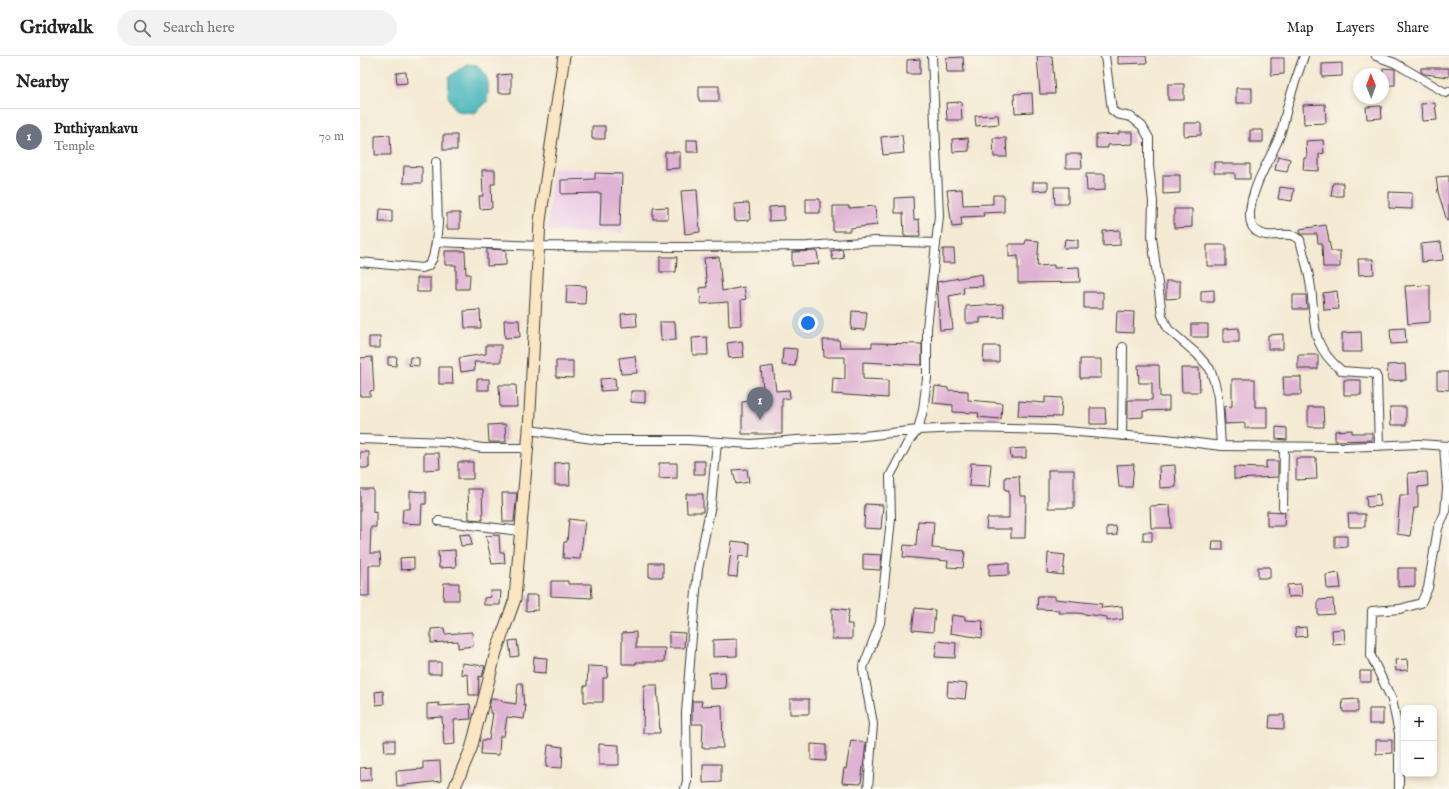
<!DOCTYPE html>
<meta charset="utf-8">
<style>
body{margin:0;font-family:"IM FELL English",serif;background:#f2f2f2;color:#202124}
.controls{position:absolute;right:12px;bottom:12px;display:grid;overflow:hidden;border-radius:8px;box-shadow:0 2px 6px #0003}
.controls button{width:36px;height:36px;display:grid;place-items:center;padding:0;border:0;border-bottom:1px solid #e0e0e0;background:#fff;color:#202124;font:20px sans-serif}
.compass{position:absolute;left:993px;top:12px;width:36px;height:36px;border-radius:50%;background:#fff;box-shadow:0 2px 6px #0003;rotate:359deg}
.you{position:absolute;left:448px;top:267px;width:14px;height:14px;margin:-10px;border:3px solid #fff;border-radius:50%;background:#1a73e8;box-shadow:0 0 0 6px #1a73e833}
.badge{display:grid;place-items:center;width:26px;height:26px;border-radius:50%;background:#0b8043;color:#fff;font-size:13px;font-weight:700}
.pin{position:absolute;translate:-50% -33px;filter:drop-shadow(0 1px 2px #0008)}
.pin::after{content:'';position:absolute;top:21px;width:14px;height:12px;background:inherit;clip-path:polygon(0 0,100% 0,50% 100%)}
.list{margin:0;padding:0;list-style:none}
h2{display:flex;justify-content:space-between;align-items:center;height:52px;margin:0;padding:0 16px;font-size:17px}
h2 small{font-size:13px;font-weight:400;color:#757577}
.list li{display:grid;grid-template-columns:26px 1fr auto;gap:12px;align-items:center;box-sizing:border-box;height:56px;padding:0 16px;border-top:1px solid #e0e0e0}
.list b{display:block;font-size:15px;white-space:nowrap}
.list p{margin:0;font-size:13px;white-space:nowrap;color:#757577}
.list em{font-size:13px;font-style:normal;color:#757577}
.icon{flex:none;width:22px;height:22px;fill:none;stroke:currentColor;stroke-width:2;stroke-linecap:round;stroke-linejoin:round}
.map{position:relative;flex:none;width:1089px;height:733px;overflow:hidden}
header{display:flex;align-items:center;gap:24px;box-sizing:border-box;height:56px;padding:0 20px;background:#fff;border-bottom:1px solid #e0e0e0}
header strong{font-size:19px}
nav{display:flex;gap:22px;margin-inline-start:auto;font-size:14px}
.search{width:280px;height:36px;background:#f2f2f2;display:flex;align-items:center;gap:10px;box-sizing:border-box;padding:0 14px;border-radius:22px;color:#757577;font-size:15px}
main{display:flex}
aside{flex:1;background:#fff}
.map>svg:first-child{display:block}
.built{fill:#edd0e8}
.water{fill:#43b4ba;stroke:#30686b}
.building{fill:#dfb3d3}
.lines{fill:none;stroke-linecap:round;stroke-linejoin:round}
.street-casing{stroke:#3c3b37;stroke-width:10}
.secondary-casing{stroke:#3c3b37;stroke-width:13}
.street{stroke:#fff;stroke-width:8}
.secondary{stroke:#fbe6c4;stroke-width:11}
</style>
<header>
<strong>Gridwalk</strong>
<div class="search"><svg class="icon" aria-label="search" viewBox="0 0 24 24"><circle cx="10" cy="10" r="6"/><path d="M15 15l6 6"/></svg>Search here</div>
<nav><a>Map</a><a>Layers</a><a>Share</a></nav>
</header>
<main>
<aside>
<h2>Nearby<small></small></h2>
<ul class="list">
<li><span class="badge" style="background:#6b7280">1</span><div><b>Puthiyankavu</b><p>Temple</p></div><em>70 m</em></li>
</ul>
</aside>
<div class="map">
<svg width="1089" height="733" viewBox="0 0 1089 733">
<rect width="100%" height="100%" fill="#fbf7ec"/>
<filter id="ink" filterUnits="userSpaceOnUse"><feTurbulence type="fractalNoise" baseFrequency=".025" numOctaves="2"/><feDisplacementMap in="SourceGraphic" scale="8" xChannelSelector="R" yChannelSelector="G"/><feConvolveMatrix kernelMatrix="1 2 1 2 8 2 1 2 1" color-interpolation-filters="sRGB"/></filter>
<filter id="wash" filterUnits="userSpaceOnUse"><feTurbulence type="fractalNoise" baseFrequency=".012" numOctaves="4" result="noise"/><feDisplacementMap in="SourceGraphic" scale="16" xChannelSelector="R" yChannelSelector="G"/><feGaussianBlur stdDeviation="0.9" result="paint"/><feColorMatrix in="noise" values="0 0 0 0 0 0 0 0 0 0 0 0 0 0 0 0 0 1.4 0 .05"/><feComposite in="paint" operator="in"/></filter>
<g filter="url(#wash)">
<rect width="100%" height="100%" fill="#f4ead3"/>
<!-- built -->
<path class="built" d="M193,112l71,2 -1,63 -76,-2z"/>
<!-- water -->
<path class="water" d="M106,8l11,1c14,15 12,18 10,37l-12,11 -19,-2 -8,-15 1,-19z"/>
<g id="blocks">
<!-- building -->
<path class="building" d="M677,0h15l3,38h-15z
M758,0h28l1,7 -29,1z
M603,1l1,15h-17l-1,-14z
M911,2h13v16l-13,1z
M560,3v15h-13v-14z
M982,7v13l-20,1v-13z
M1023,12l12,1v16h-12z
M1061,12h28v9l-24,-3 -4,-2z
M46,16l1,11 -10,1 -1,-11z
M151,18v19h-13v-18z
M808,28h16v16h-16z
M339,30h20v15h-20z
M876,32h16v15h-16z
M672,37l1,19 -18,1 -1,-19z
M601,46l1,18h-15l-1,-17z
M1075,47l2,17 -15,1 -1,-17z
M965,48l1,19 -22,1 -1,-19z
M1021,50l1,12 -15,1 -1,-12z
M638,59l1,9 -23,2 -1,-10z
M824,67h17v12l-17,1z
M232,70h13v13h-13z
M890,74h13v12h-13z
M759,76h14v12l-25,1v3h-12v-13l23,-1z
M30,79l1,20h-16v-19z
M83,79h14v15h-14z
M542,79l2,18 -21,2 -2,-18z
M608,82l1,13 -16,1 -1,-13z
M633,82h13l1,19h-13z
M327,84h10l1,12h-11z
M963,84l1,13 -5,1v17l-16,-1 1,-12h3l-1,-17z
M305,96h15v16l-15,1z
M706,98h15l1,14h-16z
M918,100l12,3 -3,13 -12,-2z
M854,106h9v2h27v15h-15v-6h-21z
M44,110l18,1v16h-19z
M122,114h13v14h-4l1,24 -12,1 -1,-13h4z
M235,117l27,1 -2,52h-20l1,-33 -40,1v-14l34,-1z
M726,118h19v16l-18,1z
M803,119h17v18l-17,1z
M1089,120v44l-2,1 -9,-29 -2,-15z
M673,126h15v8l-15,1z
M973,127h10v13h-12z
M694,131h14v17h-13z
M920,131l14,2 -2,12 -14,-2z
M602,133l1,16 30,-1v-9h11v17l-21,1 1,3 -23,1 1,9 -10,1 -5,-37z
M337,134l3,42 -15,2 -4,-43z
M1029,136l23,1v16l-23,-1z
M553,141l1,23 5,-1 1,17h-16l-1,-23h-8v-15z
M446,143h14v14h-14z
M389,147l1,17 -15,1 -1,-17z
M424,150v14l-15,1v-14z
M473,150h16v2l26,-2 2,19 -27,3v3h-17z
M308,151v12h-15v-11z
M20,153l12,1v12h-13z
M814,153h18v18l-18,1z
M87,157h13v16h-13z
M966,169l5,26h9v16h-17l-1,-24h-4l-1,-9h-16l-1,-5z
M760,174v15l-17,1v-15z
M705,183l13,1v8h-14z
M666,184l13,1 -2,25 17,-1v3l25,-1 1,15 -62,1v-27l-9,1v-13h16z
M1081,186l2,18 -21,2 -1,-18z
M847,189h19v21h-19z
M127,193l19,1v15l-19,1z
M482,193l2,9 -11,2 -2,-9z
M583,193h11l1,14h-12z
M85,195h20l1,23h4l-1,15h-13v-24h-11z
M457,195l2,13 -27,2v-14z
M300,201h17l-1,15h-16z
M359,201l3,34 22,-4 2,12 -5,1 1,25 -13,1 -1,-24 -27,2 -1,-16 7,-1 -3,-29z
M998,203h15l1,15 -15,1z
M622,218l1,12 -20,1 1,6 -15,3 4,33 -13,1 -3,-48z
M57,222h13v14h-13z
M806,225h14v17l-14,1z
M207,229l19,1 -1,18 -19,-1z
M1070,229v37l-22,2 -3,-38z
M854,234v12h-13v-11z
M977,235l2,18 -15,1 -1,-17z
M724,236h19v16h-19z
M933,239h13l1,14h-14z
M643,248l1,13 -24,1v5h-14v-17z
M120,254l1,18h-16l-1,-17z
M492,255l15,1 -2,18 -14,-1z
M757,255l17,1 -1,21 -17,-1z
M276,257l1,13 -15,1 -1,-13z
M144,264h15l1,17 -15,1z
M300,266h15l1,18 -15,1z
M831,268h17v13h-17z
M879,272v14h-16v-13z
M1045,272l1,15 -15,1 -1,-15z
M1001,276l1,20h-20v-19z
M923,278v15h-15v-14z
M9,281h11v11h-11z
M347,281l1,18h-15l-1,-17z
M463,284h16l1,7h32v-4l50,1v21l-59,-3v17l25,1v18l-56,-4 1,-16 12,1v-22h-21z
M382,285l2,16 -15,1 -2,-15z
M126,289h15v17h-27l1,8 -14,2 -2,-14 27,-4z
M624,290h15v16h-16z
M423,292l14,1 -2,17 -13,-1z
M938,299h20v14h-20z
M275,300l2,17 -16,1 -2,-16z
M12,301l2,33 -4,1v5h-10v-38z
M28,301h9l-1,9 -8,-1z
M50,301l9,1v8l-10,-1z
M720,303h21v19h-21z
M196,305h17v17l-17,-1z
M1045,308l1,16 -18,1 -1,-16z
M778,309h21l1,32h9v13l-26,1v6l-15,1v-18h24v-17h-13z
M413,310l3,25 13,-1 1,8 -8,1v35h-40v-32l10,-1v-12h11l-2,-21z
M79,311h13l1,17h-14z
M821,312h18l1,24h-18z
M1077,316h12v18l-12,-1z
M923,321h18v18h-17z
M255,322l1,12 -15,1 -1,-12z
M117,323h12v11h-12z
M872,323h23v28h12v21h-22v-5l-20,1 -1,-17 8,-1z
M984,324h17v15h-17z
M139,329h17l1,22h-17z
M575,330l13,2v2l20,1v9l34,3 -1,16 -23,-2 1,-4 -26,-1v-7l-20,-2z
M271,335h14v12l-14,-1z
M685,341l17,1 -1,19 -43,-1 1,-15 26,2z
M948,351h15l1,20h-16z
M1030,351h16v18h-15z
M730,352h15l1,16h-16z
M145,368l1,18h-17l-1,-17z
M916,371l11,1v12l-11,-1z
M992,374v3h20v7l-37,1v-10z
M666,392v10h-15l-1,-9z
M0,396h9v16h-9z
M64,397h15l1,16 -16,1z
M936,402h20l1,21 -21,1z
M334,405h11v13h-11z
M906,405h12v16l-44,2v-12l32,1z
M98,406h15v17h-15z
M209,406l1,23h-15v-22z
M299,407h18v15l-18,1z
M611,407l20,1 -2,23 -20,-1z
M774,408l-2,23h-13l-2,-22z
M815,409l1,22 -16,1 -1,-22z
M387,413l2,13 -13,2 -3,-14z
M688,414h26v38h-26z
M1067,416l1,14 -10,1v21h-4l-4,28 -13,-2 3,-39h9l-1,-22z
M659,420l1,20h6l-1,42h-14v-9h-25l1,-11h22v-28h-4v-13z
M0,433h13v23l3,-1v16h-5l-1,26h10l1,12h-12v31h-9z
M108,433h14l1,31 -14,-1z
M50,435l16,1v12h-4l-1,20 -19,-1 1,-14h7z
M142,437h15l-3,29h-11z
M326,438h17v18h-16z
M1019,438l2,12 -14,1 -1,-11z
M505,448l18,1 -2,24 -17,-1z
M810,449l1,23h-20l-1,-22z
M907,455l18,1 -1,14h-17z
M988,458h17v13h-16z
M209,463l16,2 -5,38 -17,-1 1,-16h3z
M558,465l16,1 -2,26 33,3 -2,17 -16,-1 1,-6 -45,-4 1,-12 12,1z
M756,470l1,9 -10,1v-9z
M783,476h9v9h-9z
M110,478l2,11 -11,1 -2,-11z
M139,479l1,17h4l1,11 -13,1 -6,-28z
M975,480h12v11l-12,1z
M372,485l18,2 -1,14 -10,-1 -2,21 -9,-1z
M853,485h10v9h-11z
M95,494l1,17 -17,1 -1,-17z
M688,497l17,2 -2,20 -16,-2z
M503,498l19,1 -2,15 -17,-1z
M54,501v12l-13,1 -1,-12z
M289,507h14v14h-14z
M649,507v12l-20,1v-12z
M898,511h12v11h-12z
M1038,512h17v18l-17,1z
M979,517l2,15 -14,1 -1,-14z
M191,525h17v3h23l1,14 -41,-2z
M84,527h15v17h-16z
M941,528l1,12 -14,1 -1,-12z
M130,535h11l-1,14h-16v-7l7,-1z
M166,539h12v15l-12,1z
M678,540h17v3l47,5 -1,4 21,-2 1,13 -16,2v-4l-30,-4h-18l1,-3 -23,-1z
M973,543l1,15 -16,1v-15z
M472,552l17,2 -2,14h5v15h-20z
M555,552l20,2 -2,22 -21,-2z
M592,559l13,2v3l18,1 -1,17 -32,-5z
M946,571l1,9 -11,1 -1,-9z
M84,572l1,6 27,-2 1,14 -15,2v-7l-27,2v-14z
M984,573l1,15 -12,1 -1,-15z
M276,576v16h29l-1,14h-28v2h-14v-31z
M309,576l16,1 -1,15h-15z
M377,583v17l-24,1v-17z
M157,584l2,16 -8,1 -2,-16z
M577,585l19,2 -1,15 -20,-1z
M174,601l13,1 -1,15 -13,-1z
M1047,603l1,11 -12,1 -1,-11z
M69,606h12v12h-12z
M102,607l23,3 -3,11 -3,-1 -1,19h-9l-1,-20 -7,-1z
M228,610l20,1 -1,11h-4v24h-19v-16h3z
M1000,615h11v11h-11z
M365,616l1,16 -16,1 -1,-16z
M588,626l19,2 -2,15 -18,-2z
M158,627h4l2,23h2l-2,13 -17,-2 -3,19h-4l-1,19 -18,-1 1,-14h7l4,-27h-3v-5h-1l2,-9 11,1 1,2 13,2z
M284,629h13l3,48h-17z
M23,635l1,13 -8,1 -1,-13z
M430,643h19v15h-19z
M998,643v13h-15l-1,-12z
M332,645h10l-1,5 21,-1 1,43h-21l1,-24h-11z
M79,647v3l31,-2 1,15 -17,1 1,24 -11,1 -2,-28 -15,1v-14z
M1009,653h14v15h-14z
M910,659h14v14l-15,-1z
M24,684h11v12h-10z
M491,684l15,3 -5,41 -19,-1 2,-15 2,1z
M1016,684h16v13l-16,1z
M239,688l20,1v20h-20z
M451,688l15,1v16l-15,-1z
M188,689l15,2 -1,21 -16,-1z
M80,705l1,20 -44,5 -1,-15 27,-2v-7z
M343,708h18v18l-18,1z
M11,711v13l-11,1v-13z"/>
</g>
</g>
<g filter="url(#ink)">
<use href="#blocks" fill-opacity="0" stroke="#3c3b37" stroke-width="1"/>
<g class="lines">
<defs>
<path id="street" d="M745,0l7,54 5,4 14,3 11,9 7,12v28l4,36 -1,35 10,78 6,14 29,25 13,15 5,15 3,13 3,49
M944,0c-6,17 -12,34 -17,52 -2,9 -4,18 -7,27 -7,19 -19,36 -25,55 -4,10 -9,32 0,40 13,12 34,-2 45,10 4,16 9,32 11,48 5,37 -2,56 31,83l29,2 4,1 2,4 2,68
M1016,0l19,7 51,30 3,-2
M76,106l2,62 -2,18 103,4 148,1 121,-1 67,-5 61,2
M0,206l62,6 6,-2 5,-8 3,-16
M169,374l71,10h88l63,4 45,-4 59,-3 63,-7 5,-20 4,-32v-50l12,-112 -7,-160
M762,380l1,-89
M0,383l87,3 35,6h45
M923,451l1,-60
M79,465l81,10
M325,733l2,-8 -1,-68 6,-77 6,-67 13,-64 6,-63
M508,733l5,-65 -10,-56 17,-45 11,-104 -1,-43 18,-34 10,-12 43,-2 92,2 113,9 55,7 125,1 73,-3 30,2
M1039,733v-56l-7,-33 -21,-44 1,-45 28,-2 21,-6 7,-15 10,-60 7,-15 2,-25 -3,-42"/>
<path id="secondary" d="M94,733l17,-40 25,-97 19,-53 14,-169 11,-209 24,-165"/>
</defs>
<!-- street casing -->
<use href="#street" class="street-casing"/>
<!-- secondary casing -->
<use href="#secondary" class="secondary-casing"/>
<!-- street -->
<use href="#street" class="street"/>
<!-- secondary -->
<use href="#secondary" class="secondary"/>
</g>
</g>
</svg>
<div class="controls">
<button>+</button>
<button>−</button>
</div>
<svg class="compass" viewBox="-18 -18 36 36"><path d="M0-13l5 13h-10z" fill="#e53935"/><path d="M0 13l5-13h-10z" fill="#757577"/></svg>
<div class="you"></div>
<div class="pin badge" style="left:400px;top:364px;background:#6b7280">1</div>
</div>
</main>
